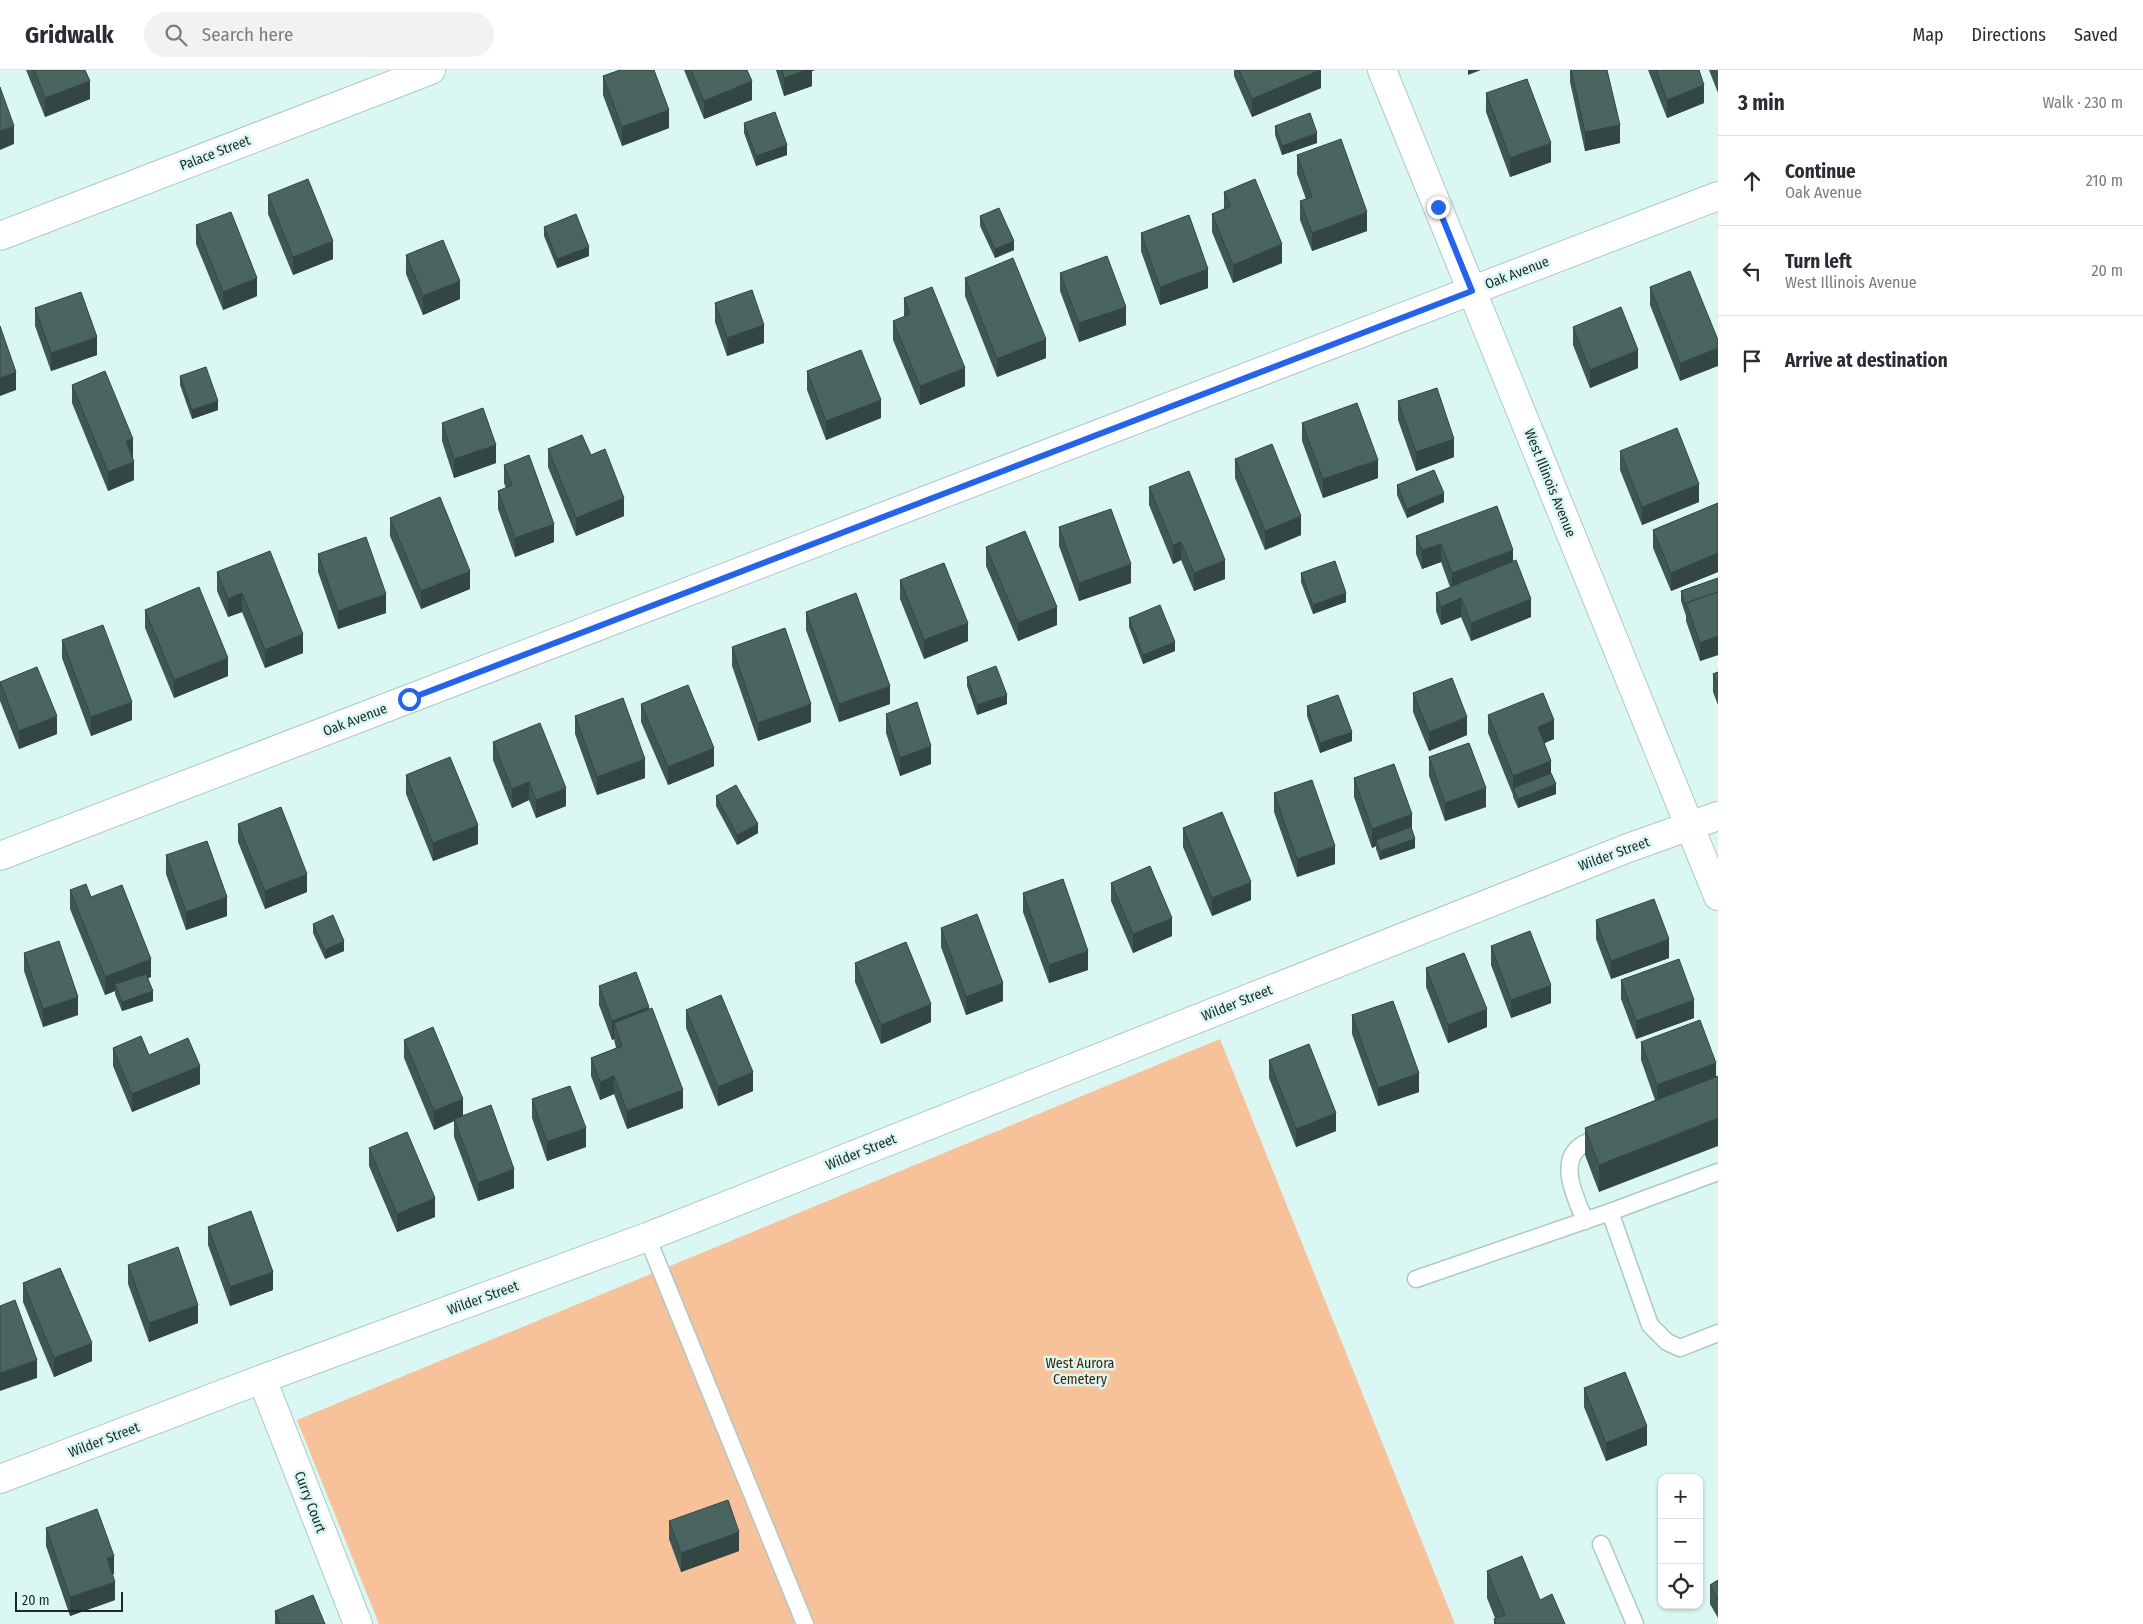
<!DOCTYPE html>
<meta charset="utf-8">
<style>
body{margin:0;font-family:"Fira Sans Condensed",sans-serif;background:#f2f2f3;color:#2b2b33}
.controls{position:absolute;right:15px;bottom:15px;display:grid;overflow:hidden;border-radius:10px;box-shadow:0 1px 4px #0004}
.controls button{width:45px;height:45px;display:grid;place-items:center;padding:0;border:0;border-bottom:1px solid #e1e1e2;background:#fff;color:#2b2b33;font:25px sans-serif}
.scale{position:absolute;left:15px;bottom:12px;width:108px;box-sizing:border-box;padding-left:5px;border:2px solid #1d2827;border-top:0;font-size:14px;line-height:18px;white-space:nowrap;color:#1d2827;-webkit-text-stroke:4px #daf7f3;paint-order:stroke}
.stop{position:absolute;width:15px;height:15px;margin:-11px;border:4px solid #2563eb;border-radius:50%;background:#fff}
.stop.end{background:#2563eb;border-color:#fff;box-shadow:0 1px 5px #0008}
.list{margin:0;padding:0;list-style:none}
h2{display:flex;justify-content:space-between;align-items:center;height:65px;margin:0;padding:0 20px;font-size:21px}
h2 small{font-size:16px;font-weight:400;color:#7c7c81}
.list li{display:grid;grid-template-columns:32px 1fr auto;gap:15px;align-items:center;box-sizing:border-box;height:90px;padding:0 20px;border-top:1px solid #e1e1e2}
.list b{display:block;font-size:19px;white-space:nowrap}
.list p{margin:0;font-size:16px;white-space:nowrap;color:#7c7c81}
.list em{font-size:16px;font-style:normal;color:#7c7c81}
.icon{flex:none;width:28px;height:28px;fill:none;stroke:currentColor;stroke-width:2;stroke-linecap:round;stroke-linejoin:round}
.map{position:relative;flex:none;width:1718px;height:1554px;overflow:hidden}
header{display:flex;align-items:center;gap:30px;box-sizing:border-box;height:70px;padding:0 25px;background:#fff;border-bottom:1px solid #e1e1e2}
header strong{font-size:24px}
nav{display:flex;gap:28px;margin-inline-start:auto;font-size:18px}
.search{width:350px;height:45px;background:#f2f2f3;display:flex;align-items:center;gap:12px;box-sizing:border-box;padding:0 18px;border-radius:28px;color:#7c7c81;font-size:19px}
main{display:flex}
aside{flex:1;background:#fff}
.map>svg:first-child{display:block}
.green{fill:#f7c199}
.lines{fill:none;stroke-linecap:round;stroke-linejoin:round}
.lane-casing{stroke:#adc9c5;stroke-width:19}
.street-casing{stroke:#adc9c5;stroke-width:30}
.secondary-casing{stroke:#adc9c5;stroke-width:30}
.lane{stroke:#fff;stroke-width:16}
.street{stroke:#fff;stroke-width:28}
.secondary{stroke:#fff;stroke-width:28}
.wall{fill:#405653}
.shaded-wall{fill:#344643}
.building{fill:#4a6460;stroke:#344643}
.route{stroke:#2563eb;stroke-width:6}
.labels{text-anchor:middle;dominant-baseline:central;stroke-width:5;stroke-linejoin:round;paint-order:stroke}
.street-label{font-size:14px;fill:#1d2827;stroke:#daf7f3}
.park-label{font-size:14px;fill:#431f00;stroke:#daf7f3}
</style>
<header>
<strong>Gridwalk</strong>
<div class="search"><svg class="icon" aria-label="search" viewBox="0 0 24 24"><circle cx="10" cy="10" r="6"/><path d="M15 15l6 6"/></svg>Search here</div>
<nav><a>Map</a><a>Directions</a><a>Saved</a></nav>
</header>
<main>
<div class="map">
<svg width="1718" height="1554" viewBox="0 0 1718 1554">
<rect width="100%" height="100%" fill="#daf7f3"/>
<!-- green -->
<path class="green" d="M1220,969l235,585h-1076l-82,-204z"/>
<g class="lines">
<defs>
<path id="lane" d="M1718,1102l-108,40 40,113 17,17 13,6 38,-15
M1585,1151c-8,-21 -29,-59 -3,-76 6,-4 15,-6 22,-8
M647,1167l158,387
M1416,1209l194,-67
M1601,1474l34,80"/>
<path id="street" d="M0,166l431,-166
M0,786l1718,-660
M262,1309l96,245
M0,1409l262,-100 385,-142 981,-389 90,-32"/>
<path id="secondary" d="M1382,0l336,826"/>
</defs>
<!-- lane casing -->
<use href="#lane" class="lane-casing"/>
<!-- street casing -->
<use href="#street" class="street-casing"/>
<!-- secondary casing -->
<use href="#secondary" class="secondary-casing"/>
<!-- lane -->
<use href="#lane" class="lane"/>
<!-- street -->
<use href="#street" class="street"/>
<!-- secondary -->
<use href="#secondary" class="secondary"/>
</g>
<!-- wall -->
<path class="wall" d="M26,0h59l5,29 -45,18z
M618,0h36l15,58 -47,18 -19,-51v-19l15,-5z
M684,0h63l5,30 -48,19z
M776,0h39l-3,1v15l-28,10z
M1234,0h87v18l-69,29 -18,-41z
M1570,0h37l13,73 -35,8 -15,-69z
M1648,0h51l5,33 -37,15z
M1709,0h9v23z
M1486,23l65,69 -41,15 -24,-65z
M744,53l43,32 -31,11 -12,-33z
M1275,56l42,17 -35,12 -7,-20z
M1297,85l70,76 -55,20 -12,-31v-19l6,-2 -9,-25z
M1224,122l58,71 -49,20 -21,-51v-18l12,-5z
M268,125l65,64 -40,16 -25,-61z
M980,146l34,34 -19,8 -15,-32z
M196,155l61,71 -34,14 -27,-66z
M544,157l45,29 -32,12 -13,-32z
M1141,163l67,55 -48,17 -19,-54z
M406,185l54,44 -37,16 -17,-41z
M1060,203l66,52 -47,17 -19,-51z
M965,208l81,80 -49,19 -32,-81z
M1650,217l68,53 -38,41 -30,-76z
M904,228l61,88 -45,19 -27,-65v-19l11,-4z
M715,233l49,40 -37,13 -12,-34z
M35,238l62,47 -46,16 -16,-45z
M1573,257l65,41 -48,20 -17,-43z
M807,301l74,47 -55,22 -19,-50z
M180,306l38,34 -26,9 -12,-34z
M72,315l61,72 1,23 -26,11 -36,-88z
M1398,331l56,56 -38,14 -18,-51z
M442,353l54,40 -42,15 -12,-37z
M1302,353l76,55 -55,20 -21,-57z
M548,379l43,6 33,61 -48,20 -28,-69z
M1620,381l79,51 -57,23 -22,-55z
M1235,389l66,76 -36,15 -30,-72z
M504,395l50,77 -39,15 -17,-48v-18l8,-3 -2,-5z
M1397,415l47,17 -37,16 -10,-23z
M1149,417l76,92 -31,12 -13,-31 -8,4 -24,-59z
M1718,433v69l-47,19 -18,-43v-18z
M390,448l80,71 -49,20 -31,-73z
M1059,457l72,56 -52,18 -20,-55z
M1416,466l97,25 18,56 -60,24 -10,-24 -20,8 -5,-14v-18l14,-6 -9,-25 -19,7 -6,-15z
M986,477l71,78 -39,16 -32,-75z
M318,484l68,59 -48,16 -20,-57z
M217,502l86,62v19l-38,15 -23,-56 -14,5 -11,-26z
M1301,503l45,29 -33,12 -12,-32z
M1718,508v77l-18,6 -14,-40v-5l-5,-15v-10z
M900,510l68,61 -44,18 -24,-60z
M145,540l83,66 -54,22 -29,-70z
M806,542l84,92 -51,18 -33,-92z
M1129,548l46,33 -32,13 -14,-37z
M62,570l70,80 -41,16 -29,-78z
M732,577l79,75 -53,19 -26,-75z
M1718,602v33l-5,-13v-18z
M967,607l40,27 -30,11 -10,-29z
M0,612l57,52 -38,15 -19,-48z
M1413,623l54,42 -38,16 -16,-39z
M641,634l73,62 -46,19 -27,-63z
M1307,636l45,35 -32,12 -13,-37z
M886,644l45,50 -31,12 -14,-43z
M1488,645l66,24 -10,4 12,51 -38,14 -5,-11v-3v1l-25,-62z
M575,646l70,62 -48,17 -22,-61z
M493,672l73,64 -30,12 -7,-18 -17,8 -19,-48z
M1429,687l57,50 -41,14 -16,-45z
M406,705l72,69 -45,17 -27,-67z
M1354,708l58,53 3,17 -35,12 -4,-11v-3l-4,2 -18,-51z
M1274,723l61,71 -38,13 -23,-65z
M716,726l42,37 -21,12 -21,-39z
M238,754l69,68 -42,17 -27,-67z
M1183,758l68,72 -39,16 -29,-69z
M166,785l61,61 -41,14 -20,-56z
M1111,813l61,53 -39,17 -22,-52z
M70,820l21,7 60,80 -3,1 5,23 -31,10 -7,-17v-3l-10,4 -35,-86z
M1023,823l65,77 -39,13 -26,-71z
M1596,850l73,38 -58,21 -15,-40z
M313,854l31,27 -19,8 -12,-26z
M941,858l62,73 -37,14 -25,-68z
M1491,876l60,57 -40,15 -20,-53z
M24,883l54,62 -35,12 -19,-56z
M855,893l76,59 -50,22 -26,-62z
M1426,898l61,59 -39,16 -22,-56z
M1621,910l73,38 -58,21 -15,-40z
M599,916l50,23 34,99 -56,21 -13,-35 -14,6 -9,-24v-18l25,-10 -2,-9 -2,1 -13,-35z
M686,940l67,81 -35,15 -32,-78z
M1352,945l67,77 -41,14 -26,-72z
M404,970l59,75 51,73 -36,13 -24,-64v-16l-20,9 -30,-72z
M1641,972l75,21 -117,129 -14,-37v-27l70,-28 -14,-40z
M113,978l36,7 51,29 -68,28 -19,-46z
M1269,990l67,71 -40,16 -27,-69z
M532,1029l54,48 -39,14 -15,-43z
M369,1078l66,69 -38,15 -28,-66z
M208,1157l65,63 -43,16 -22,-61z
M128,1195l70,58 -49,19 -21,-58z
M23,1213l69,78 -38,16 -31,-75z
M1584,1318l63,57 -41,16 -22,-54z
M669,1451l70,30 -58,21 -12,-33z
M46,1458l68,46h-1l2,26 -45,16 -24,-70z
M1487,1501l78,53h-71v-5l1,-1 -8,-20z
M1718,1510v38l-8,-14v-19z
M275,1541l50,13h-50z"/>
<!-- shaded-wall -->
<path class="shaded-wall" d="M806,0h9l-3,1v15l-28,10v-18z
M1321,0v18l-69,29v-18z
M1468,0h13l-13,5z
M90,11v18l-45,18v-19z
M752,11v19l-48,19v-18z
M1704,15v18l-37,15v-18z
M669,40v18l-47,18v-19z
M1620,55v18l-35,8v-19z
M14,56v18l-14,6v-19z
M1317,63v10l-35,12v-9z
M1551,73v19l-41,15v-19z
M787,75v10l-31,11v-10z
M1367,142v19l-55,20v-18z
M333,171v18l-40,16v-18z
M1014,171v9l-19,8v-9z
M1282,174v19l-49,20v-18z
M589,177v9l-32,12v-9z
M1208,199v19l-48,17v-18z
M257,208v18l-34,14v-18z
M460,211v18l-37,16v-19z
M1126,237v18l-47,17v-19z
M764,255v18l-37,13v-18z
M97,267v18l-46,16v-18z
M1046,269v19l-49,19v-18z
M1718,278v18l-38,15v-18z
M1638,280v18l-48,20v-18z
M965,298v18l-45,19v-19z
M16,302v18l-16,6v-18z
M881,330v18l-55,22v-19z
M218,331v9l-26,9v-9z
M133,369v18l-7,3v-19z
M1454,369v18l-38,14v-19z
M496,375v18l-42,15v-19z
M1378,390v18l-55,20v-19z
M134,392v18l-26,11v-19z
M1699,414v18l-57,23v-18z
M1444,423v9l-37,16v-9z
M624,428v18l-48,20v-18z
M1301,446v19l-36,15v-19z
M554,454v18l-39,15v-19z
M1181,472v18l-8,4v-19z
M1441,474v18l-19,7v-19z
M1513,480v19l-61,22v-18z
M1718,483v19l-47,19v-18z
M1225,490v19l-31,12v-18z
M1131,494v19l-52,18v-18z
M470,501v18l-49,20v-18z
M242,523v19l-14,5v-18z
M1346,523v9l-33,12v-9z
M386,524v19l-48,16v-18z
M1461,528v19l-20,8v-18z
M1531,529v18l-60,24v-18z
M1057,537v18l-39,16v-18z
M968,553v18l-44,18v-19z
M303,564v19l-38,15v-18z
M1718,566v19l-18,6v-18z
M1175,572v9l-32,13v-9z
M228,588v18l-54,22v-18z
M890,616v18l-51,18v-18z
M1007,625v9l-30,11v-10z
M132,632v18l-41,16v-19z
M811,634v18l-53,19v-18z
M57,646v18l-38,15v-18z
M1467,647v18l-38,16v-19z
M1554,650v19l-16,7v-19z
M1352,662v9l-32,12v-10z
M931,676v18l-31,12v-18z
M714,678v18l-46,19v-18z
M645,689v19l-48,17v-18z
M1551,691v18l-38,9v7v-19z
M529,712v18l-17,8v-19z
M1556,714v10l-38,14v-9z
M566,718v18l-30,12v-18z
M1486,718v19l-41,14v-18z
M1412,744v19l-36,7v6l-4,2v-19z
M758,754v9l-21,12v-10z
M478,755v19l-45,17v-18z
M1415,769v9l-35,12v-9z
M1335,776v18l-38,13v-18z
M307,804v18l-42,17v-18z
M1251,812v18l-39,16v-18z
M227,827v19l-41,14v-18z
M1172,848v18l-39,17v-19z
M1669,869v19l-58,21v-18z
M344,871v10l-19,8v-9z
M1088,881v19l-39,13v-18z
M151,889v18l-33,13 -3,-6v7l-10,4v-18z
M1003,913v18l-37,14v-18z
M1551,915v18l-40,15v-18z
M153,921v10l-31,10v-9z
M78,927v18l-35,12v-18z
M1694,930v18l-58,21v-18z
M931,934v18l-50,22v-19z
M649,937v19l-35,-3v16l-2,1v-19z
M1487,939v18l-39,16v-18z
M1716,993v18l-59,23v-19z
M200,996v18l-68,28v-18z
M753,1002v19l-35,15v-19z
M1419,1003v19l-41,14v-18z
M614,1006v18l-14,6v-18z
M683,1020v18l-56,21v-18z
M463,1029v18l-9,2v2l-20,9v-19z
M1336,1043v18l-40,16v-18z
M1718,1048v28l-119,46v-27z
M586,1058v19l-39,14v-19z
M514,1099v19l-36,13v-18z
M435,1128v19l-38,15v-18z
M273,1202v18l-43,16v-19z
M198,1235v18l-49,19v-19z
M92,1273v18l-38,16v-19z
M37,1290v18l-37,13v-18z
M1647,1356v19l-41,16v-18z
M739,1462v19l-58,21v-19z
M114,1486v18l-7,3v-19z
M115,1512v18l-45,16v-19z"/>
<!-- building -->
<path class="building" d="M34,0h51l5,11 -45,17z
M620,0h34l15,40 -47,17 -19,-51z
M691,0h56l5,11 -48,20z
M782,0h24l-22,8z
M1239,0h81l-68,29z
M1571,0h36l13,55 -35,7z
M1656,0h43l5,15 -37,15z
M1527,9l24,64 -41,15 -24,-65z
M0,17l14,39 -14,5z
M775,42l12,33 -31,11 -12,-33z
M1310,43l7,20 -35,13 -7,-20z
M1341,69l26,73 -55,21 -12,-32 12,-4 -15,-42z
M308,109l25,62 -40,16 -25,-62z
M1255,109l27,65 -49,21 -21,-51 19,-8 -7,-14z
M999,138l15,33 -19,8 -15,-33z
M231,142l26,66 -34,14 -27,-67z
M576,144l13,33 -32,12 -13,-32z
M1189,145l19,54 -48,18 -19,-54z
M443,170l17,41 -37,15 -17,-41z
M1107,186l19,51 -47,16 -19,-50z
M1013,188l33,81 -49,20 -32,-81z
M1690,201l28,69v8l-38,15 -30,-76z
M932,217l33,81 -45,18 -27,-65 17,-7 -6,-16z
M752,220l12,35 -37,13 -12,-35z
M81,222l16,45 -46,16 -16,-45z
M1621,237l17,43 -48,20 -17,-43z
M0,256l16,46 -16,6z
M861,280l20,50 -55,21 -19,-50z
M206,297l12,34 -26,9 -12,-34z
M105,301l28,68 -7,2 8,21 -26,10 -36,-87z
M1437,318l17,51 -38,13 -18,-51z
M1357,333l21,57 -55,19 -21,-56z
M483,338l13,37 -42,14 -12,-36z
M1677,358l22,56 -57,23 -22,-56z
M582,365l9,20 14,-6 19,49 -48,20 -28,-69z
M1272,374l29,72 -36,15 -30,-72z
M529,385l25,69 -39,14 -17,-47 14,-6 -8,-20z
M1434,400l10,23 -37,16 -10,-24z
M1189,401l36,89 -31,13 -13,-31 -8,3 -24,-58z
M440,427l30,74 -49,20 -31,-73z
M1718,433v50l-47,20 -18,-43z
M1497,436l16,44 -61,23 -11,-29 -19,6 -6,-14z
M1111,439l20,55 -52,19 -20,-56z
M1025,461l32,76 -39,16 -32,-76z
M366,467l20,57 -48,17 -20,-57z
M270,481l33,83 -38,16 -23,-57 -14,6 -11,-27z
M1516,490l15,39 -60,24 -10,-25 -20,9 -5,-14z
M1335,491l11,32 -33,12 -12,-32z
M944,493l24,60 -44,17 -24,-60z
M1718,508v14l-32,11v4l-5,-16z
M199,517l29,71 -54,22 -29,-70z
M1718,522v44l-18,7 -14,-40z
M856,523l34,93 -51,18 -33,-92z
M1160,535l15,37 -32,13 -14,-37z
M103,555l29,77 -41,15 -29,-77z
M785,558l26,76 -53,19 -26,-76z
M996,596l11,29 -30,10 -10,-28z
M37,597l20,49 -38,15 -19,-49z
M1718,602v14l-5,-12z
M1452,608l15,39 -38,15 -16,-39z
M688,615l26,63 -46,19 -27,-63z
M1543,623l11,27 -16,7 13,34 -38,15 -25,-61z
M1338,625l14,37 -32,11 -13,-37z
M623,628l22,61 -48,18 -22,-61z
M917,632l14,44 -31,12 -14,-44z
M540,653l26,65 -30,12 -7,-18 -17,7 -19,-47z
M1469,673l17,45 -41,15 -16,-46z
M450,687l28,68 -45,18 -27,-68z
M1394,694l18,50 -40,15 -18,-51z
M1551,703l5,11 -38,15 -5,-11z
M1312,710l23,66 -38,13 -23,-66z
M736,715l22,39 -21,11 -21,-39z
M281,737l26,67 -42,17 -27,-67z
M1222,742l29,70 -39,16 -29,-70z
M1411,757l4,12 -35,12 -4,-11z
M207,771l20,56 -41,15 -20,-57z
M1150,796l22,52 -39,16 -22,-51z
M1063,809l25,72 -39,14 -26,-72z
M86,814l5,13 31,-12 29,74 -46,18 -35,-87z
M1654,829l15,40 -58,22 -15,-41z
M977,844l26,69 -37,14 -25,-69z
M333,845l11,26 -19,9 -12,-26z
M1530,861l21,54 -40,15 -20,-54z
M59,871l19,56 -35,12 -19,-56z
M906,872l25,62 -50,21 -26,-62z
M1464,883l23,56 -39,16 -22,-57z
M1679,889l15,41 -58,21 -15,-41z
M636,902l13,35 -37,14 -13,-35z
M146,904l7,17 -31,11 -7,-18z
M721,925l32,77 -35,15 -32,-77z
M1393,931l26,72 -41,15 -26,-73z
M652,938l31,82 -56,21 -13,-35 -14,6 -9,-24 31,-12 -8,-23z
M1700,950l16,43 -59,22 -16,-43z
M433,957l30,72 -29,12 -30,-71z
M141,966l8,19 39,-17 12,28 -68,28 -19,-46z
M1309,974l27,69 -40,16 -27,-69z
M1718,1006v42l-119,47 -14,-37z
M570,1016l16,42 -39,14 -15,-43z
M491,1035l23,64 -36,14 -24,-64z
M407,1062l28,66 -38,16 -28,-66z
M251,1141l22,61 -43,15 -22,-60z
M178,1177l20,58 -49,18 -21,-58z
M60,1198l32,75 -38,15 -31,-75z
M15,1230l22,60 -37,13v-67z
M1625,1302l22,54 -41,17 -22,-55z
M728,1430l11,32 -58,21 -12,-32z
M97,1439l17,47 -7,2 8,24 -45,15 -24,-69z
M1522,1486l18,44 12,-6 13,30h-69l-2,-5 11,-4 -18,-44z
M1718,1510v20l-8,-15z
M313,1525l12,29h-45l-5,-13z"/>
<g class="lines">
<!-- route -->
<path class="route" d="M409,629l1063,-408 -34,-84"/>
</g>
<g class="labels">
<!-- street labels -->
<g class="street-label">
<text transform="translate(215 83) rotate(-21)">Palace Street</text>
<text transform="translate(1517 203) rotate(-21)">Oak Avenue</text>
<text transform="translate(1550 413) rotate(68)">West Illinois Avenue</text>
<text transform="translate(355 650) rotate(-21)">Oak Avenue</text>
<text transform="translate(1614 784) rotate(-20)">Wilder Street</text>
<text transform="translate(1237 933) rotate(-22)">Wilder Street</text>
<text transform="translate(861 1082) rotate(-22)">Wilder Street</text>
<text transform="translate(483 1228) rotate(-20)">Wilder Street</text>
<text transform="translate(104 1370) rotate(-21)">Wilder Street</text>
<text transform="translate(310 1432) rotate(69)">Curry Court</text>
</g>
<!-- park labels -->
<g class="park-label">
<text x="1080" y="1293">West Aurora<tspan x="1080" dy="16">Cemetery</tspan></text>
</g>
</g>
</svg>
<div class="controls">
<button>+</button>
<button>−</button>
<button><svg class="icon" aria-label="locate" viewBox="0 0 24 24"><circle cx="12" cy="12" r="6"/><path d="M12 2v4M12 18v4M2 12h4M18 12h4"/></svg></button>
</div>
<div class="scale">20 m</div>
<div class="stop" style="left:409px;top:629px"></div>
<div class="stop end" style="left:1438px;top:137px"></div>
</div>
<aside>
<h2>3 min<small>Walk · 230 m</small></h2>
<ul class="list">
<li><svg class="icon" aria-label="ahead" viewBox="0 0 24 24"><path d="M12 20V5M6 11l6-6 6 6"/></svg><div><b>Continue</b><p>Oak Avenue</p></div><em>210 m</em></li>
<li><svg class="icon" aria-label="left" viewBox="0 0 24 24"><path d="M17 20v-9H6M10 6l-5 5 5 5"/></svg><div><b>Turn left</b><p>West Illinois Avenue</p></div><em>20 m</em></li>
<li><svg class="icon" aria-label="arrive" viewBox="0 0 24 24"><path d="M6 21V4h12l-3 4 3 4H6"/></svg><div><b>Arrive at destination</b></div></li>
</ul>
</aside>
</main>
